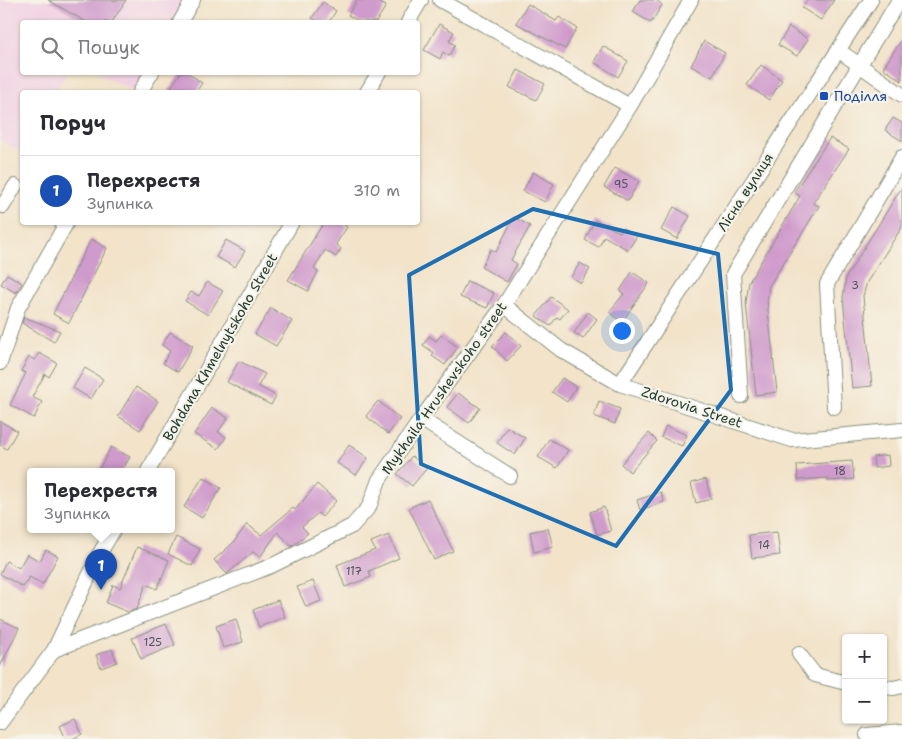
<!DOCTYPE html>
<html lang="uk">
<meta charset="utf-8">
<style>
body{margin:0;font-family:"Shantell Sans",sans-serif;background:#f7f7f7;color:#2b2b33}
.controls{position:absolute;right:15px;bottom:15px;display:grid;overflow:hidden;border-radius:5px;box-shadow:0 1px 4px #0004}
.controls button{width:45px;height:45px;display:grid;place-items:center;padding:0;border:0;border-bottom:1px solid #e1e1e2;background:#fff;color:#2b2b33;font:25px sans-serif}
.you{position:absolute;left:621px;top:330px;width:18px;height:18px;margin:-12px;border:4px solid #fff;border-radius:50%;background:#1a73e8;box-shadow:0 0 0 8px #1a73e833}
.badge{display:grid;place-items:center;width:32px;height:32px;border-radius:50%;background:#111827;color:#fff;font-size:16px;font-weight:700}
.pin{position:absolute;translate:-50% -41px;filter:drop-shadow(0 1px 2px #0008)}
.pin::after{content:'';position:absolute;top:26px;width:18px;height:15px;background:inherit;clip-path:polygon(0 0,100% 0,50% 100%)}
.popup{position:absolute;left:27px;top:468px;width:148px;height:65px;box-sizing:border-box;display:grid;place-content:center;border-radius:5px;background:#fff;filter:drop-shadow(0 1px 4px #0005);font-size:16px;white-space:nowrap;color:#7c7c81}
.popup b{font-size:19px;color:#2b2b33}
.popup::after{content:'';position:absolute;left:50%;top:100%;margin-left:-10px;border:10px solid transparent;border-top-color:#fff}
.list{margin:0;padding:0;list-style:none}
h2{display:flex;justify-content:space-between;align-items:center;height:65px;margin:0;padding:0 20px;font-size:21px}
h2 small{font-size:16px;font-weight:400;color:#7c7c81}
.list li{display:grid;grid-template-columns:32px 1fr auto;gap:15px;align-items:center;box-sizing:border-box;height:70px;padding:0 20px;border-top:1px solid #e1e1e2}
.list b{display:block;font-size:19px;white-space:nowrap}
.list p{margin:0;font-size:16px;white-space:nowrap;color:#7c7c81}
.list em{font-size:16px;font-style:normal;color:#7c7c81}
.icon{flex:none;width:28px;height:28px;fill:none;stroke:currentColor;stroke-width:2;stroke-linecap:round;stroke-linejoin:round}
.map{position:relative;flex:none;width:902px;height:739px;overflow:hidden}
.search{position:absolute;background:#fff;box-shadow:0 1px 4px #0004;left:20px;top:20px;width:400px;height:55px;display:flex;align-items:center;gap:12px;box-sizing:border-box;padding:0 18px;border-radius:5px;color:#7c7c81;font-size:19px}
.panel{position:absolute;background:#fff;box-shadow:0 1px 4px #0004;left:20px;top:90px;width:400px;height:135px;border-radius:5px}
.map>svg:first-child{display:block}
.built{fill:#f1d0e3}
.building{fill:#cf9acc}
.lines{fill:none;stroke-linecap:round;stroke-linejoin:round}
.minor-casing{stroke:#88907e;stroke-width:16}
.minor{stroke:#fff;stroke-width:14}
.marked{fill:none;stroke:#1f6fb2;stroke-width:4;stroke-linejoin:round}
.transit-dot{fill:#1a4fb4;stroke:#f7f3e8;stroke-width:2}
.labels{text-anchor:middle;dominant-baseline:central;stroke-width:4.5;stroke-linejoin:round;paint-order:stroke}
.number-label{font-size:11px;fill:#4b545a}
.transit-label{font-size:14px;fill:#164399;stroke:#f7f3e8;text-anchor:start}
.street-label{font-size:14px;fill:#1f3d34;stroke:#f7f3e8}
</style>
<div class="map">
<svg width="902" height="739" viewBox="0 0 902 739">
<rect width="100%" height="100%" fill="#f7f3e8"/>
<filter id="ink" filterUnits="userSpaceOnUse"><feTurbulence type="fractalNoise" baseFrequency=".02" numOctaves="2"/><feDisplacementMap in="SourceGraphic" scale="10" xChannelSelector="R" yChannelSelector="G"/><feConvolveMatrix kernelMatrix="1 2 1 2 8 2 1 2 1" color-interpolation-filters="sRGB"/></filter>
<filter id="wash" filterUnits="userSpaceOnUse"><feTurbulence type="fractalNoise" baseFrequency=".0096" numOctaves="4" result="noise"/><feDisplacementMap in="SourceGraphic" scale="20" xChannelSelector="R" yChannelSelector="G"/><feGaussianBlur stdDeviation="1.12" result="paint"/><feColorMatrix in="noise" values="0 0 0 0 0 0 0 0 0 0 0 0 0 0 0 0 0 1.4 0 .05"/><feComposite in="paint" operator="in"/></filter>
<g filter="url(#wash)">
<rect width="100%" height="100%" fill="#f2e3c9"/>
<!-- built -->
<path class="built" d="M0,0h193l-13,22h-158v50l45,1 -11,19h-34v60l-22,-12z
M96,73h56l-15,19z"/>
<g id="blocks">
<!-- building -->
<path class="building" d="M48,0h78l-14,22h-26z
M357,0h18l11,6 -10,16h-16l-12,-7z
M640,0h17l5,5 -11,18 -18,-11z
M807,0h27l-13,20 -19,-12z
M323,2l13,9 -7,11h-11l-6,-4z
M528,4l28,17 3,-4 18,11 -12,21 -49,-26z
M439,24l15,8 -5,9 6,4 -6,11 -6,-4 -3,7 -16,-9z
M789,27l19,12 -11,17 -19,-11z
M902,39v42l-19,-13z
M704,41l21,12 -13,24 -21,-11z
M603,46l25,15 -10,16 -24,-15z
M761,65l21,15 -13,20 -22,-15z
M518,70l27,14 -9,16 -27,-13z
M181,72h6l15,11 -6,9h-28z
M893,118l9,5v18l-17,-11z
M830,138l19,11 -36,54 6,3 -50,80 -2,15 10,91 -21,3 -10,-92 3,-21 51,-86 -6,-4z
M615,168l24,13 -11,20 -24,-14z
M533,172l21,12 -9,18 -22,-11z
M902,187v40l-35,55 -4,14 9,90 -20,2 -9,-90 3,-21z
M674,207l16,9 -13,23 -16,-9z
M514,217l16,9 -19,34 6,4 -10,18 -26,-15 10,-18 5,3z
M595,220l25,12 3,-4 14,8 -9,14 -24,-14 -5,11 -14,-7z
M324,222h16l7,5 -11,17 5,5 -5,8 -11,-7 -11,19 4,3 -10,19 -20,-11z
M91,239l16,9 -38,75 -16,-9z
M226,240l19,11 -10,16 -19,-10z
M580,263l10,6 -9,14 -10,-6z
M632,272l17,11 -27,39 -13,-10 15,-18 -4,-3z
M7,274l15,9 -6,10 -15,-9z
M467,281l27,12 -7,15 -27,-11z
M207,282l16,9 -15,24 -23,-14 6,-9 8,4z
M551,297l17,12 -8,10 -3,-2 -7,9 -14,-10z
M271,308l21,13 -16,25 -21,-12z
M588,312l9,7 -14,20 -9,-6z
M24,317l36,14 -6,11 -32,-19z
M170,332l23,14 -15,26 -15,-9 7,-12 -8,-6z
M506,332l15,14 -14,15 -15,-15z
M441,335l17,12 -13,18 -13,-9 2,-3 -11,-8 6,-9 7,5z
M39,353l18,10 -8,14 -4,-3 -13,23 10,5 -8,16 -24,-13 16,-32 -5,-2 8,-14 6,3z
M239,361l26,13 -7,12 18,10 -5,9 -44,-23z
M85,368l18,11 -12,20 -18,-11z
M562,378l14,9 -9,15 -15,-10z
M136,387l22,14 -18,29 -22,-14z
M458,393l22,15 -11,15 -22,-16z
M378,401l22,18 -12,15 -22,-18z
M599,401l21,8 -5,15 -21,-8z
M212,408l16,10 -10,14 8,5 -8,12 -24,-15z
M0,421l17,10 -10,18 -7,-4z
M666,426l21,9 -5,11 -21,-9z
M507,427l18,11 -10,17 -18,-12z
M649,433l8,8 -27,31 -9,-8z
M549,439l19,11 -11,18 -19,-11z
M349,445l19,13 -12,17 -19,-12z
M111,447l19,10 -8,14h-24z
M888,455l1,11 -15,2 -1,-11z
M412,456l15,12 -15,18 -15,-12z
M852,461l2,18 -26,2v-3l-30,2 -1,-15z
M203,477l18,11 -19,30 -18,-11z
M706,479l5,20 -15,4 -5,-20z
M317,484l19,17 -14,16 -4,-4 -16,14 6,6 -14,12 -3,1 -13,-14 -18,25 -7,-5 -26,22 -13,-14 20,-18 13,-18 14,11 32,-27 2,2z
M661,492l3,10 -24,8 -3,-10z
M428,499l25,52 -19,9 -25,-52z
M604,507l7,24 -14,4 -7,-23z
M548,528l5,19 -19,5 -4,-20z
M777,532l3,23 -28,3 -3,-23z
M389,535l10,23 -30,13 2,6 -26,10 -8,-22 38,-15 -4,-8z
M176,537l24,12 -8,17 -24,-12z
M137,547l32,13 -12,29 -11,-5 -9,25 -9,3 -22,-9 7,-18 7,3z
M46,550l12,6 -15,28 -14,-7 -6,10 -23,-13 6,-13 13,7 8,-14 13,7z
M313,581l8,20 -15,6 -9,-20z
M278,600l7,17 -26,10 -6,-17z
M0,619l19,9 -19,39z
M236,619l7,23 -20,6 -7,-22z
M166,624l9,21 -34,14 -9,-21z
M112,649l5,13 -16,6 -5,-13z
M75,719l7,15 -10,5h-6l-6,-13z"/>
</g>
</g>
<g filter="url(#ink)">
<use href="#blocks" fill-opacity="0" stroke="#88907e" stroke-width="1"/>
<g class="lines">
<defs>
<path id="minor" d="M440,0l190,106
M180,22l13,-22
M408,22l13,-22
M838,50l64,45
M140,92l12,-20
M367,92l12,-20
M0,205l3,1 12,-20
M504,305l57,45 59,34 172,56 110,-10
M0,363l18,-55 49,-86
M620,384l251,-384
M741,396l-8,-122 166,-274
M834,407l-7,-123 75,-127
M421,419l89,57
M148,471l144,-249
M54,650l217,-84 81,-40 17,-19 10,-27 42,-61 83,-114 126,-199 61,-106
M799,654l16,21 31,8
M883,687l11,1 8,-2
M0,723l54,-73 46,-97 14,-24
M867,735l35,-3"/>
</defs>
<!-- minor casing -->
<use href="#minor" class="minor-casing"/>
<!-- minor -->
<use href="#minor" class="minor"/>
</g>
</g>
<!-- marked area -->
<path class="marked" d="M533,209l185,45 13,136 -115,156 -195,-82 -12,-189z"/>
<!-- markers -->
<rect class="transit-dot" x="819" y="91" width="10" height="10" rx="2.5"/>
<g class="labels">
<!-- number labels -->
<g class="number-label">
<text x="621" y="184">95</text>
<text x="855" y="285">3</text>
<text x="840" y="471">18</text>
<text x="764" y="545">14</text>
<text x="354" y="571">117</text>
<text x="153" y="642">125</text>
</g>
<!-- transit labels -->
<g class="transit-label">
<text x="834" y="96">Поділля</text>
</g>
<!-- street labels -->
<g class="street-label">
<text transform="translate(745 192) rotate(-57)">Лісна вулиця</text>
<text transform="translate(220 347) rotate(-60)">Bohdana Khmelnytskoho Street</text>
<text transform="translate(444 388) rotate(-55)">Mykhaila Hrushevskoho street</text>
<text transform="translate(692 407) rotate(18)">Zdorovia Street</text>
</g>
</g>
</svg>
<div class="controls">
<button>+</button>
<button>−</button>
</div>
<div class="you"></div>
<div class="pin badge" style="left:101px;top:590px;background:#1a4fb4">1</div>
<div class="popup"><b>Перехрестя</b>Зупинка</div>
<div class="search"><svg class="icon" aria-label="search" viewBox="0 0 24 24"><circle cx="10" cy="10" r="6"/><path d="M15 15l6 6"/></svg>Пошук</div>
<section class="panel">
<h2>Поруч<small></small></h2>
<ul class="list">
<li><span class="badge" style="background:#1a4fb4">1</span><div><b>Перехрестя</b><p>Зупинка</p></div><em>310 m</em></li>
</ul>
</section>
</div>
